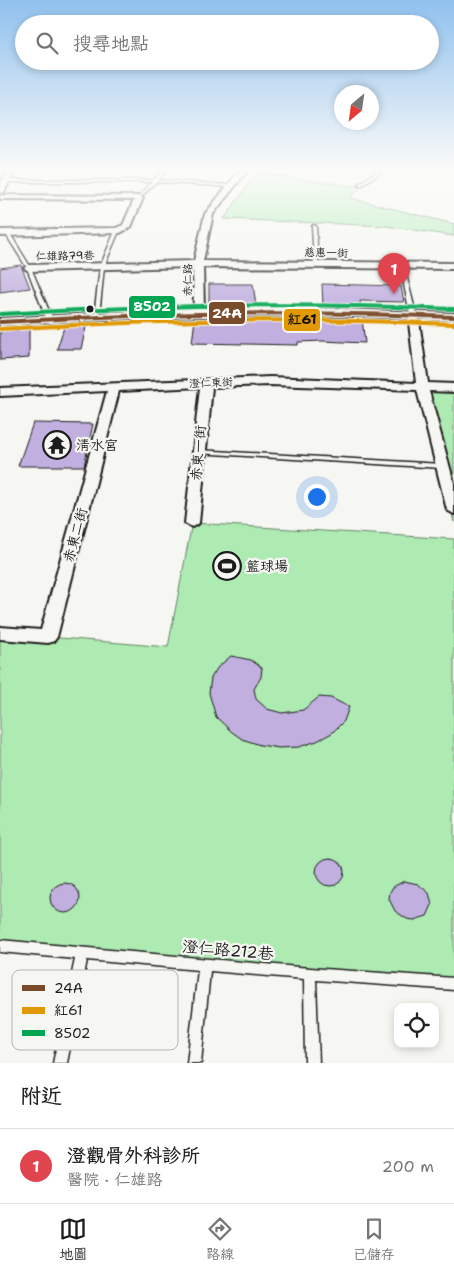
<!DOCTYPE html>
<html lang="zh-TW">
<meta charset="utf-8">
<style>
body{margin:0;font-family:"Shantell Sans","LXGW WenKai TC",sans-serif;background:#f2f2f2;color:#222}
.controls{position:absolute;right:15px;bottom:15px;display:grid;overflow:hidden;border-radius:10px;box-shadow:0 2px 8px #0003}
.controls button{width:45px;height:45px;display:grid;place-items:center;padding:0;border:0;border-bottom:1px solid #e0e0e0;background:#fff;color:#222;font:25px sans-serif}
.compass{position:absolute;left:334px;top:85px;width:45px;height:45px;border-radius:50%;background:#fff;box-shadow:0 2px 8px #0003;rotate:209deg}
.you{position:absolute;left:316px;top:496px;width:18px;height:18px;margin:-12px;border:4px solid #fff;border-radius:50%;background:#1a73e8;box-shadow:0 0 0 8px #1a73e833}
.badge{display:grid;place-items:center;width:32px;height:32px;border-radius:50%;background:#1c1c1c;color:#fff;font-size:16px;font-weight:700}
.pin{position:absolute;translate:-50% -41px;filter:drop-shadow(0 1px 2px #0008)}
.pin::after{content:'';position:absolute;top:26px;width:18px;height:15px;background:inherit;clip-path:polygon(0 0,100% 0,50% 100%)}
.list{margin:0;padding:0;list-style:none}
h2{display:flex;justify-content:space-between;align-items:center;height:65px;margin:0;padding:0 20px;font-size:21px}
h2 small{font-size:16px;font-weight:400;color:#767676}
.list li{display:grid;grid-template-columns:32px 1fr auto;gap:15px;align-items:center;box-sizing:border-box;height:75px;padding:0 20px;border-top:1px solid #e0e0e0}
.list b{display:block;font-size:19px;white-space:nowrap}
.list p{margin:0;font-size:16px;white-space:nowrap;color:#767676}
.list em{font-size:16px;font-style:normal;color:#767676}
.icon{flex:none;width:28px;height:28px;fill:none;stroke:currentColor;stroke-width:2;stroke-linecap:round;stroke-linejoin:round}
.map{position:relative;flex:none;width:454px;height:1063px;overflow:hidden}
.search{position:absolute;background:#fff;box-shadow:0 2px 8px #0003;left:15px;right:15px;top:15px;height:55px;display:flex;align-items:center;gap:12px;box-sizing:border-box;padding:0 18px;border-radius:28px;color:#767676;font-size:19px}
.sheet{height:140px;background:#fff}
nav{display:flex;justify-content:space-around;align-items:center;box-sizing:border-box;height:70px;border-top:1px solid #e0e0e0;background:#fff;font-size:14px;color:#767676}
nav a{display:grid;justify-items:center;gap:2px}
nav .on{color:#1c1c1c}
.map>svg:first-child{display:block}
.green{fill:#adebb2;stroke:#648467}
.building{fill:#c1afdf;stroke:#1c1c1c}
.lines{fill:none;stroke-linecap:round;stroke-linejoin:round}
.lane-casing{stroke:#1c1c1c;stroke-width:3}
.street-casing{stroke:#1c1c1c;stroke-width:4}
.secondary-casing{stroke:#1c1c1c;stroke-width:4}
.lane{fill:#f6f6f2;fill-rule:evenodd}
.street{fill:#f6f6f2;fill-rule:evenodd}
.secondary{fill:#f6f6f2;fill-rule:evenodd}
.bus-1-casing{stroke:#f6f6f2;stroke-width:6}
.bus-2-casing{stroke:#f6f6f2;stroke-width:6}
.bus-3-casing{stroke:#f6f6f2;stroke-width:6}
.bus-1{stroke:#7a4b2a;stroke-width:4}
.bus-2{stroke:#e19803;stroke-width:4}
.bus-3{stroke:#00a651;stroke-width:4}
.bus-dot{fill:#1c1c1c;stroke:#f6f6f2;stroke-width:2}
.labels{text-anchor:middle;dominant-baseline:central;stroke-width:4.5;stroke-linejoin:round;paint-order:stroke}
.far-street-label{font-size:11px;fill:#1c1c1c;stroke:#f6f6f2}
.poi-label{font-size:14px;fill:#1c1c1c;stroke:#f6f6f2;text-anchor:start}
.street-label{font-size:14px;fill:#1c1c1c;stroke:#f6f6f2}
.near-street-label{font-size:16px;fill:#1c1c1c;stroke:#f6f6f2}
.key{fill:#f6f6f2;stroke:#b5b5b2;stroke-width:1}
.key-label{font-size:14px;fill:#1c1c1c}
.line-badge{stroke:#f6f6f2;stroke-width:2}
.badge-label{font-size:14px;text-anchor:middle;font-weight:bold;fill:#fff}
.pale-badge-label{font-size:14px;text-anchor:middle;font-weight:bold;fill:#111}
</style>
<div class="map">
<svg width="454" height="1063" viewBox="0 0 454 1063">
<rect width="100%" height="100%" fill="#f6f6f2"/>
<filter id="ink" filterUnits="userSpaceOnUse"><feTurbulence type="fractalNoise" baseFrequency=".02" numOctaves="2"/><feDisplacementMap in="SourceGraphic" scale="10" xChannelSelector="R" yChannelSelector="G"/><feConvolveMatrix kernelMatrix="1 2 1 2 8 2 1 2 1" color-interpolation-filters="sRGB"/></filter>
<g filter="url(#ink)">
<!-- green -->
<path class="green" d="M256,173l105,14 -11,11 104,26v12l-68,-10 -162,-7z
M422,385l32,3v134z
M192,523l262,16v445l-454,-38v-313l168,14z"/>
<!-- building -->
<path class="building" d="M21,265l9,23 -30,4v-24z
M209,284h44l3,22h-47z
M322,284l79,2 3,16 -44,-1 1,7 -38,-1z
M284,318l78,1 3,24 -43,-2 -24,1v3l-106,-2 3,-24z
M87,323l-6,26h-24l8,-25z
M29,328v30l-29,2v-31z
M33,423l60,1 -9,42h-66z
M231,656l20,4 11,8 -1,9 -7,12 2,10 11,10 15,4 21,-3 16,-13 12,1 18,9 -5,14 -12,12 -15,8 -18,6 -20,1 -19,-3 -18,-6 -10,-7 -16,-15 -7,-24 2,-15 7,-11z
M316 872a14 14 0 1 1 28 0a14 14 0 1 1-28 0Z
M404,881l14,3 11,9 3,12 -5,11 -13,4 -7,-1 -12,-8 -6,-12 1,-7 3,-5z
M50 898a15 15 0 1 1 30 0a15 15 0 1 1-30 0Z"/>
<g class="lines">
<defs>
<path id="lane" d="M162,171h4l-8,9 72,5 2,1 -2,1 -74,-5 -17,17 -2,-1 1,-1 14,-15h-152v-2h154z
M377,171h5l-21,15h-2v-2z
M314,225l2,1 2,38 -2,1 -2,-1 -2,-38z
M117,230l2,1 -15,36 -5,49 -5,1 6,-50 15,-36z
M5,232h4l22,36 21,50 -1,1 -5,-1 -19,-50 -22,-35z
M400,265l4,1 12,48 -1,1 -5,-1z
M198,450l244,14 3,2 -3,2 -246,-15 -1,-1z
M0,940l310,28 144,10v12l-138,-10 3,83h-14l-1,-84 -94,-8 -9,92h-14l11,-93 -111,-10 -20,103h-14l22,-104 -75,-7z"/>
<path id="street" d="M7,171h8l-11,21 -4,2v-9z
M239,171h8l-34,43 -10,47 251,2v6l-251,-2 1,45 -5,3 -5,-3 -1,-45 -164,4 -5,-3 5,-3 165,-4 11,-47z
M0,195l139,1 4,2 -12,29 -11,6 -120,3v-6l116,-2 7,-3 11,-25 -134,-1z
M413,311l5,3 10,69 26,1v8l-25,-1 25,92v31l-7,-4 -30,-120 -147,-5 -58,2 -13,136 -7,4 -7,-4 15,-136 -81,4 -62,246 -3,4 -6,2 -48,-4v-12l41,3 66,-239 -107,5v-8l270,-11 146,6 -8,-69z"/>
<path id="secondary" d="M284,307l170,6v8c-152,-8 -302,-5 -454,5v-8l170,-9z"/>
</defs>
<!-- lane casing -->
<use href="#lane" class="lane-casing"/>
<!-- street casing -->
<use href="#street" class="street-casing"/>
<!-- secondary casing -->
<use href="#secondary" class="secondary-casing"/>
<!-- lane -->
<use href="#lane" class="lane"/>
<!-- street -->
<use href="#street" class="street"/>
<!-- secondary -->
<use href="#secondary" class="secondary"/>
<defs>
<path id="bus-1" d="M0,322c151,-9 302,-12 454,-5"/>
<path id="bus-2" d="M0,329c151,-9 302,-12 454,-5"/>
<path id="bus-3" d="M0,314c151,-9 302,-12 454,-5"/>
</defs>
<!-- bus-1 casing -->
<use href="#bus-1" class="bus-1-casing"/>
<!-- bus-2 casing -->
<use href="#bus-2" class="bus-2-casing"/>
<!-- bus-3 casing -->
<use href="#bus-3" class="bus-3-casing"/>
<!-- bus-1 -->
<use href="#bus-1" class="bus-1"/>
<!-- bus-2 -->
<use href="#bus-2" class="bus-2"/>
<!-- bus-3 -->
<use href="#bus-3" class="bus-3"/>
</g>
</g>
<!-- sky -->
<linearGradient id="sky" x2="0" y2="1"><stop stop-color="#90c1ee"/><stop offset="0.53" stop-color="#fbfbf9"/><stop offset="1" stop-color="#fbfbf9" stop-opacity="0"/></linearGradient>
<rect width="454" height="320" fill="url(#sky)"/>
<!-- icons -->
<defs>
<symbol id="temple-ring" viewBox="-11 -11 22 22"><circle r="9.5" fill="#f6f6f2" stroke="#1c1c1c" stroke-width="1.5"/><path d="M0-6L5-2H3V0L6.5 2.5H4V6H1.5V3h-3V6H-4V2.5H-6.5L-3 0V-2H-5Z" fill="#1c1c1c"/></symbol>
<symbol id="stadium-ring" viewBox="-11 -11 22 22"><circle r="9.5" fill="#f6f6f2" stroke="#1c1c1c" stroke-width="1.5"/><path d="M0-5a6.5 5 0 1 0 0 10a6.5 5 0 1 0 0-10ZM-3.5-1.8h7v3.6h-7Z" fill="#1c1c1c"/></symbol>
</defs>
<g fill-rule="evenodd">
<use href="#temple-ring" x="41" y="429" width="32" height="32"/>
<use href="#stadium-ring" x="211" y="550" width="32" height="32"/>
</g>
<!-- markers -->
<circle class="bus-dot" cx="90" cy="309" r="4.5"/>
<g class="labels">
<!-- far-street labels -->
<g class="far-street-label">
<text transform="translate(326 253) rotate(1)">慈惠一街</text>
<text transform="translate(65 256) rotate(-1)">仁雄路79巷</text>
<text transform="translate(188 280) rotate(-89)">赤仁路</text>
<text transform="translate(211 383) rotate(-2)">澄仁東街</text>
</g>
<!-- poi labels -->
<g class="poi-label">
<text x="76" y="445">清水宮</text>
<text x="246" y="566">籃球場</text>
</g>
<!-- street labels -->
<g class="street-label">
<text transform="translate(198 453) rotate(-85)">赤東一街</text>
<text transform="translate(75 535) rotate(-75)">赤東二街</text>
</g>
<!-- near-street labels -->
<g class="near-street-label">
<text transform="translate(228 950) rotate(5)">澄仁路212巷</text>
</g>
</g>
<!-- legend -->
<rect x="12" y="970" width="166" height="80" rx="8" class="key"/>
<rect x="22" y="985" width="23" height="6" fill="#7a4b2a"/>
<rect x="22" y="1007" width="23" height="7" fill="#e19803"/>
<rect x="22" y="1030" width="23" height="6" fill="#00a651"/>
<g class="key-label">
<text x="54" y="993">24A</text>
<text x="54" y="1015">紅61</text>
<text x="54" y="1038">8502</text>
</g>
<g class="line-badge">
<rect x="128" y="295" width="48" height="24" rx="5" fill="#00a651"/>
<rect x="208" y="301" width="38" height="24" rx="5" fill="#7a4b2a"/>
<rect x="283" y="308" width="38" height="24" rx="5" fill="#e19803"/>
</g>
<g class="badge-label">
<text x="152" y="311">8502</text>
<text x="227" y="318">24A</text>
</g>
<g class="pale-badge-label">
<text x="302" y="324">紅61</text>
</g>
</svg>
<div class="controls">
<button><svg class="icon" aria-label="locate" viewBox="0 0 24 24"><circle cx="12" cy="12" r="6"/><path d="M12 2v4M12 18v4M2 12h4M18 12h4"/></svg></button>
</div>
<svg class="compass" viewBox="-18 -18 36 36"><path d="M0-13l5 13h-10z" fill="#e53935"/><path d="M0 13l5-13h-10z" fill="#767676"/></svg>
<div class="you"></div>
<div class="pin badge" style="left:394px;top:294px;background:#e0444e">1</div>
<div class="search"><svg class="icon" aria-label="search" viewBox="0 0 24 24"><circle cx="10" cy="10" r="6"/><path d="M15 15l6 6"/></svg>搜尋地點</div>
</div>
<section class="sheet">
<h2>附近<small></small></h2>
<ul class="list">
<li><span class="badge" style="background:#e0444e">1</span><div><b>澄觀骨外科診所</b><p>醫院 · 仁雄路</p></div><em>200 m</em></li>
</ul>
</section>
<nav>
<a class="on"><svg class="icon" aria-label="map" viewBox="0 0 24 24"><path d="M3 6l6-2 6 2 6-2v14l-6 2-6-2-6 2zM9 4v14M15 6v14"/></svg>地圖</a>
<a><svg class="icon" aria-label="directions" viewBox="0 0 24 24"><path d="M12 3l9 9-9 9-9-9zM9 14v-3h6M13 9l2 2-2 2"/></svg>路線</a>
<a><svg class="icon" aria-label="saved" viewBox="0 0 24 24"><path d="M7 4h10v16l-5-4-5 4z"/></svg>已儲存</a>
</nav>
